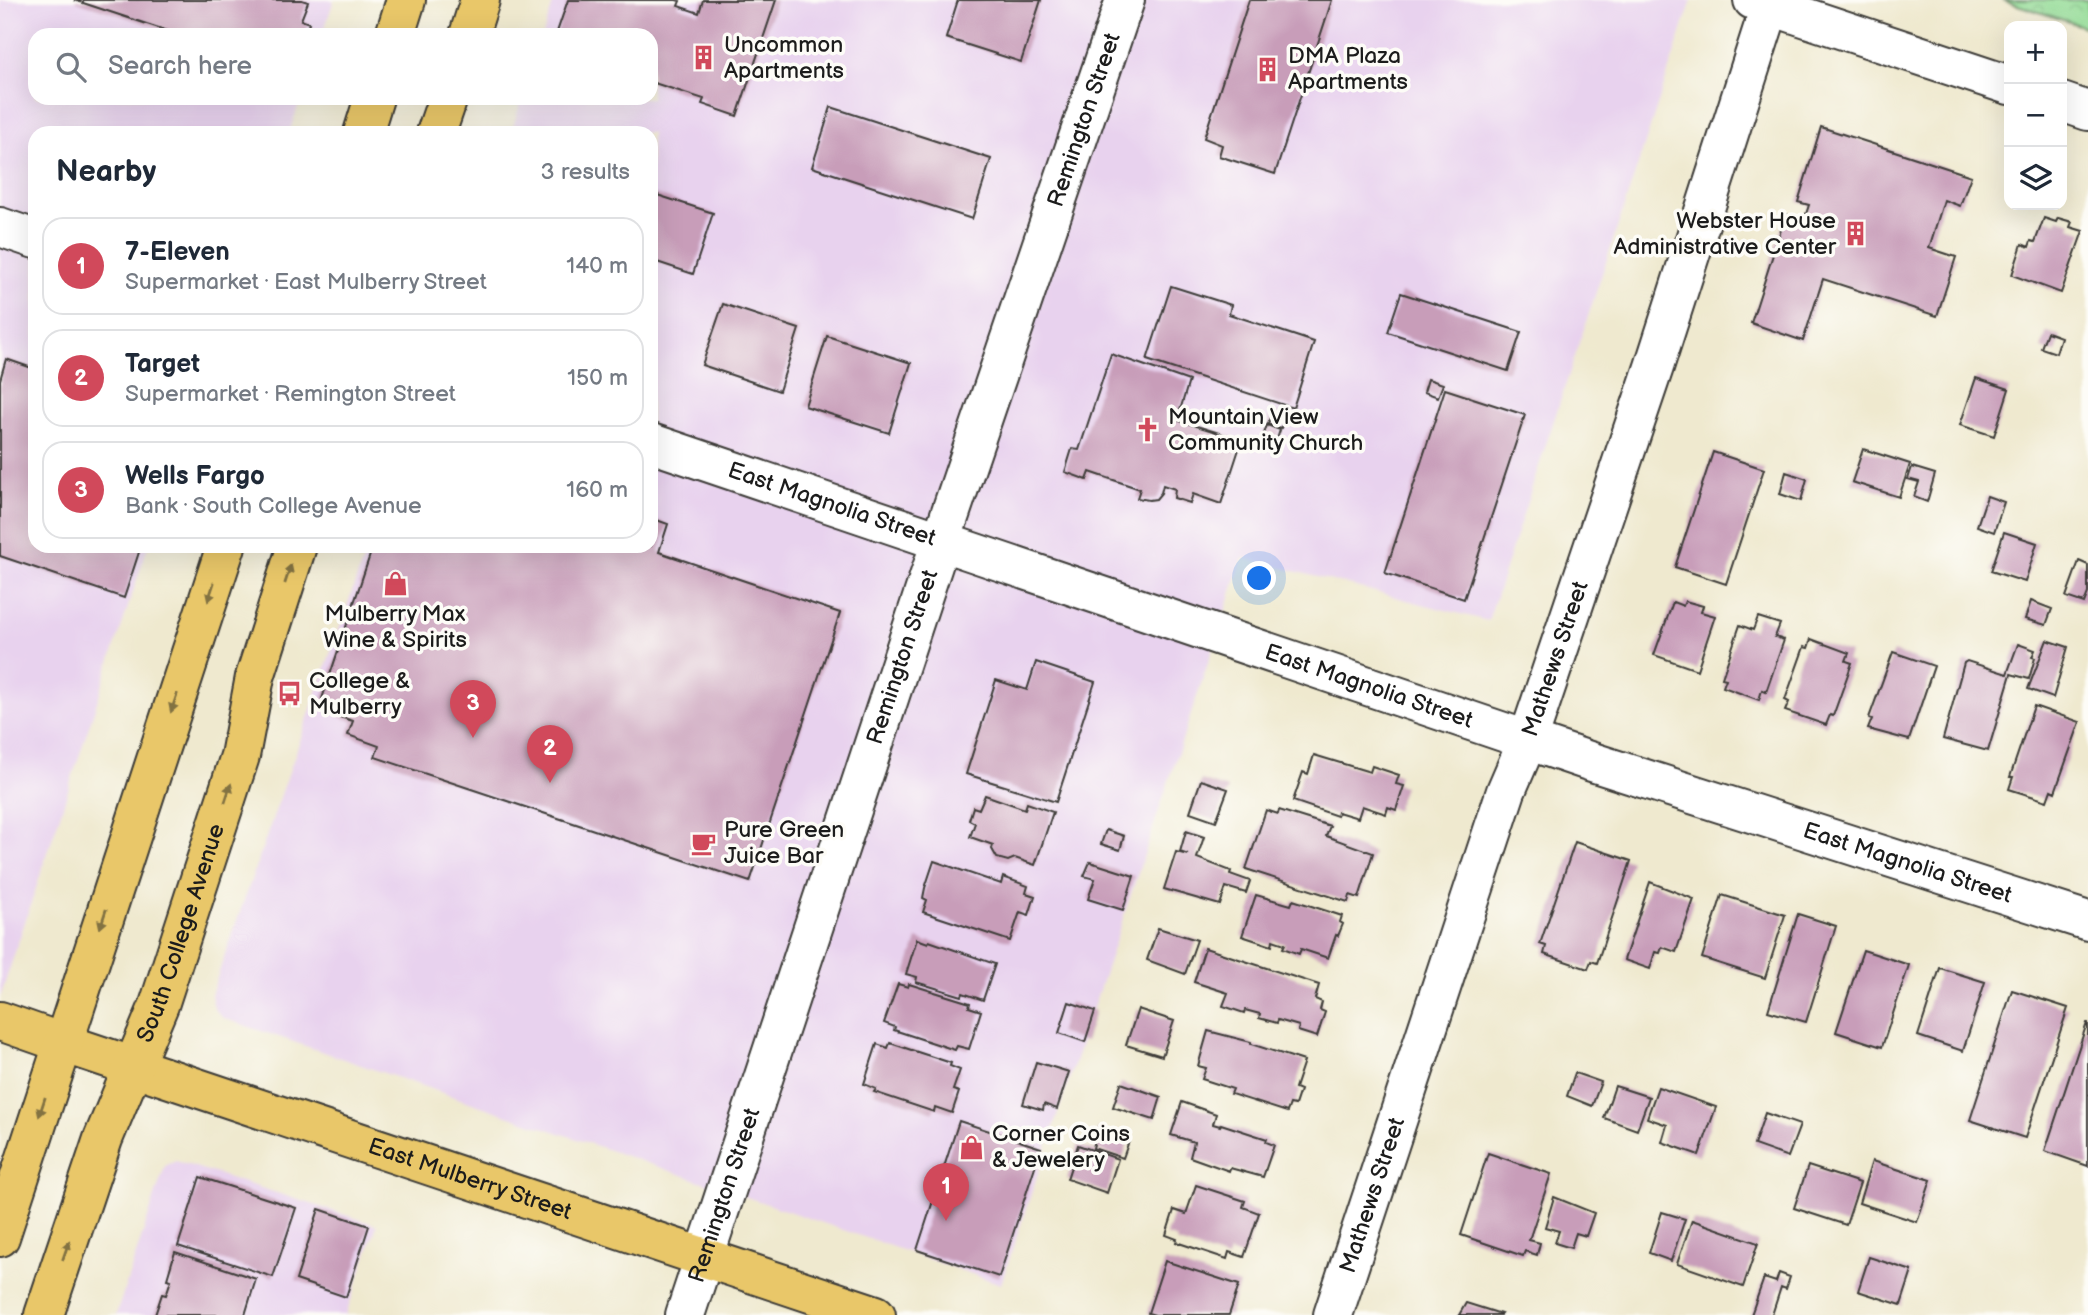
<!DOCTYPE html>
<meta charset="utf-8">
<style>
body{margin:0;font-family:"Balsamiq Sans",sans-serif;background:#f2f2f3;color:#1f2937}
.controls{position:absolute;right:21px;top:21px;display:grid;overflow:hidden;border-radius:14px;box-shadow:0 7px 28px #0002}
.controls button{width:63px;height:63px;display:grid;place-items:center;padding:0;border:0;border-bottom:2px solid #e0e1e3;background:#fff;color:#1f2937;font:35px sans-serif}
.you{position:absolute;left:1260px;top:579px;width:24px;height:24px;margin:-18px;border:5px solid #fff;border-radius:50%;background:#1a73e8;box-shadow:0 0 0 10px #1a73e833}
.badge{display:grid;place-items:center;width:46px;height:46px;border-radius:50%;background:#d1495b;color:#fff;font-size:23px;font-weight:700}
.pin{position:absolute;translate:-50% -58px;filter:drop-shadow(0 2px 4px #0008)}
.pin::after{content:'';position:absolute;top:37px;width:24px;height:21px;background:inherit;clip-path:polygon(0 0,100% 0,50% 100%)}
.list{margin:0;padding:0;list-style:none}
h2{display:flex;justify-content:space-between;align-items:center;height:91px;margin:0;padding:0 28px;font-size:30px}
h2 small{font-size:23px;font-weight:400;color:#747a83}
.list li{display:grid;grid-template-columns:46px 1fr auto;gap:21px;align-items:center;box-sizing:border-box;height:98px;margin:0 14px 14px;padding:0 14px;border:2px solid #e0e1e3;border-radius:21px}
.list b{display:block;font-size:26px;white-space:nowrap}
.list p{margin:0;font-size:23px;white-space:nowrap;color:#747a83}
.list em{font-size:23px;font-style:normal;color:#747a83}
.icon{flex:none;width:38px;height:38px;fill:none;stroke:currentColor;stroke-width:2;stroke-linecap:round;stroke-linejoin:round}
.map{position:relative;flex:none;width:2088px;height:1315px;overflow:hidden}
.search{position:absolute;background:#fff;box-shadow:0 7px 28px #0002;left:28px;top:28px;width:630px;height:77px;display:flex;align-items:center;gap:18px;box-sizing:border-box;padding:0 24px;border-radius:21px;color:#747a83;font-size:26px}
.panel{position:absolute;background:#fff;box-shadow:0 7px 28px #0002;left:28px;top:126px;width:630px;height:427px;border-radius:21px}
.map>svg:first-child{display:block}
.built{fill:#e8d2ee}
.park{fill:url(#park-crowns);stroke:#587c58;stroke-width:2}
.building{fill:#c89db9}
.lines{fill:none;stroke-linecap:round;stroke-linejoin:round}
.minor-casing{stroke:#3c3b37;stroke-width:42}
.major-casing{stroke:#3c3b37;stroke-width:42}
.highway-casing{stroke:#3c3b37;stroke-width:42}
.minor{stroke:#fff;stroke-width:38}
.major{stroke:#e9c769;stroke-width:38}
.highway{stroke:#e9c769;stroke-width:38}
.oneway{fill:#827242}
.labels{text-anchor:middle;dominant-baseline:central;stroke-width:7;stroke-linejoin:round;paint-order:stroke}
.poi-label{font-size:23px;fill:#1c1c1c;stroke:#fdfcf7;text-anchor:start}
.street-label{font-size:23px;fill:#1c1c1c;stroke:#fdfcf7}
</style>
<div class="map">
<svg width="2088" height="1315" viewBox="0 0 2088 1315">
<defs>
<pattern id="park-crowns" width="20" height="18" patternUnits="userSpaceOnUse" patternTransform="scale(1.75)"><rect width="20" height="18" fill="#93db95"/><path d="M2 6a3 3 0 1 1 6 0M12 15a3 3 0 1 1 6 0" fill="none" stroke="#7ebb80"/></pattern>
</defs>
<rect width="100%" height="100%" fill="#fdfcf7"/>
<filter id="ink" filterUnits="userSpaceOnUse"><feTurbulence type="fractalNoise" baseFrequency=".0143" numOctaves="2"/><feDisplacementMap in="SourceGraphic" scale="14" xChannelSelector="R" yChannelSelector="G"/><feConvolveMatrix kernelMatrix="1 2 1 2 8 2 1 2 1" color-interpolation-filters="sRGB"/></filter>
<filter id="wash" filterUnits="userSpaceOnUse"><feTurbulence type="fractalNoise" baseFrequency=".00686" numOctaves="4" result="noise"/><feDisplacementMap in="SourceGraphic" scale="28" xChannelSelector="R" yChannelSelector="G"/><feGaussianBlur stdDeviation="1.57" result="paint"/><feColorMatrix in="noise" values="0 0 0 0 0 0 0 0 0 0 0 0 0 0 0 0 0 1.4 0 .05"/><feComposite in="paint" operator="in"/></filter>
<g filter="url(#wash)">
<rect width="100%" height="100%" fill="#efe9cf"/>
<!-- built -->
<path class="built" d="M0,0h334l-12,35h-287v63h266l-12,35h-254v413h113l-148,452z
M554,0h1138l-204,621 -245,-63 -242,726 -778,-266 -9,-10 -3,-13 157,-449h283v-413h-140l11,-35h129v-63h-108z
M176,1161l201,64 -31,90h-230l49,-149z"/>
<!-- park -->
<path class="park" d="M2002,0h86v28z"/>
<g id="blocks">
<!-- building -->
<path class="building" d="M74,0h228l6,2 -7,18 8,3 -4,12h-125z
M568,0h108l4,1 -2,5 21,7 4,-13h73l-39,116 -35,-12 2,-5 -53,-17v-47h-95z
M958,0h83l-20,62 -75,-24z
M1249,0h83l-57,174 -56,-18 3,-11 -18,-7z
M831,107l160,52 -19,60 -160,-52z
M1821,127l150,49 -11,30 -16,-6 -15,48 27,9 -19,59 -114,-37 -20,62 -52,-18 35,-109 18,6 5,-15 -11,-3z
M651,193l62,20 -20,61 -42,-14z
M2044,218l12,4 2,-4 14,4 -2,5 13,4 -22,62 -49,-18 10,-31 7,3 2,-6 4,1z
M1171,286l60,19 -2,9 85,28 -21,66 -146,-48z
M1401,293l120,39 -13,39 -120,-39z
M723,304l76,25 -20,62 -77,-26z
M2047,332l14,5 -5,16 -15,-5z
M827,336l84,27 -22,70 -84,-27z
M1111,354l78,27 -12,39 65,20 -21,64 -28,-10 -3,9 -16,-5 1,-9 -12,-4 -2,8 -5,6 -7,1 -12,-2 3,-9 -50,-17 -3,8 -22,-8 7,-23 7,1z
M6,359l29,10v177h106l-17,52 -124,-42v-176z
M1976,378l33,11 -15,47 -34,-11z
M1428,379l15,5 -5,13 -14,-5z
M1445,389l80,26 -61,184 -79,-26z
M1272,411l13,4 -4,13 -13,-4z
M1267,425l13,5 -6,18 -13,-5z
M1863,449l47,15 -11,33 -47,-15z
M1713,452l51,17 -38,115 -51,-17z
M1912,467l23,7 -8,28 -13,-5 5,-15 -11,-3z
M1786,472l21,7 -6,22 -21,-7z
M1987,496l17,6 -10,30 -17,-6z
M651,518l17,6 -9,28 181,61 -90,269 -375,-125 4,-11 -31,-11 5,-14 -16,-5 4,-10 -19,-7 51,-153h278z
M2004,532l33,11 -12,39 -34,-11z
M2079,561l9,4v28l-4,10 -18,-6z
M1685,601l18,5 -2,6 14,4 -18,54 -43,-15 19,-53 10,4z
M2031,601l21,8 -6,16 -21,-6z
M1758,617l22,7 -5,13 9,3 -18,52 -4,-2 -3,10 -36,-13 3,-8 -4,-1 18,-53 13,5z
M1811,639l38,14 -3,8 6,2 -19,53 -3,-1 -4,10 -41,-14 4,-9 -4,-2 19,-53 4,1z
M2047,640l21,7 -15,51 -25,-9z
M2018,644l17,6 -3,7 3,1 -6,21 -18,-5 -23,77 -45,-12 21,-76 3,-2 40,13z
M1893,652l41,14 -25,74 -41,-11 4,-10 -3,-1z
M1036,662l59,20 -39,120 -90,-28 30,-94 31,10z
M2034,706l46,16 -25,70 -4,-2 -4,11 -38,-12 4,-12h-3z
M1314,755l56,17 2,-6 27,9 -3,9 8,2 -8,24 -8,-3 -2,7 -24,-8 -4,12 -20,-6 -1,4 -44,-15 10,-29 5,2z
M1201,780l27,9 -12,32 -26,-9z
M985,795l40,14 2,-6 26,9 -18,53 -20,-7 -7,3 -11,-3 -5,-9 1,-4 -23,-8 5,-14 -6,-3 4,-13 6,2z
M1266,810l12,4 1,-4 51,16 -4,10 47,17 -14,45 -9,-3 -2,7 -102,-33z
M1106,830l18,6 -4,14 -19,-6z
M1186,831l18,6 -7,21 34,13 -1,3 20,7 -4,12 -20,-6 -6,18 -56,-16 12,-37 12,3 -8,-3z
M1575,842l56,19 -34,102 -6,-2 -3,8 -44,-15 2,-8 -6,-2z
M934,861l67,23 2,-7 25,9 -2,7 9,3 -6,19 -9,-3 -10,29 -87,-29 4,-12 -4,-2 2,-10z
M1090,862l44,14 -11,34 -35,-11 7,-20 -11,-3z
M1650,882l44,17 -18,53 -14,-5 -2,6 -5,-1 -5,17 -26,-9z
M1256,895l35,10 2,-5 49,16 -2,6 3,2 -5,12 -2,-1 -8,23 -27,-9 -2,5 -16,-6 2,-4 -12,-4 -1,6 -30,-10z
M1722,895l63,20 -20,63 -63,-20z
M1798,914l38,12 -30,96 -38,-11z
M1158,928l39,12 -12,34 -38,-14z
M917,939l11,4 1,-2 66,23 -12,36 -20,-7 -1,3 -46,-14 1,-5 -11,-3z
M1205,948l114,37 -4,14 7,3 -2,8 5,2 -8,25 -19,-6 1,-5 -21,-6 -1,3 -18,-5 1,-4 -15,-4 -1,3 -21,-7 5,-13 -34,-11z
M1863,950l46,15 -27,82 -46,-15z
M1940,968l45,14 -22,69 -45,-15z
M898,984l10,3 1,-3 61,19 -1,4 12,4 -12,38 -12,-3 -2,4 -61,-20 1,-3 -11,-4z
M2012,990l56,18 -43,130 -55,-18z
M1069,1002l26,9 -10,31 -26,-9z
M1138,1009l36,12 -12,35 -36,-11z
M2087,1023h1v143l-43,-15z
M1208,1031l43,11v2l53,17 -9,27 5,2 -5,15 -5,-1 -3,8 -56,-18 2,-5 -31,-10 4,-11 -8,-2z
M890,1043l61,20 -1,3 10,4 -7,20 6,2 -7,21 -17,-6 -1,5 -60,-20 2,-3 -12,-5 13,-40 11,4z
M1036,1062l33,10 -12,37 -13,-5 -1,6 -20,-6z
M1575,1073l26,9 -9,24 -25,-10z
M1121,1083l40,14 -7,23 -41,-13z
M1615,1086l34,11 -12,33 -33,-12z
M1658,1087l58,20 -17,48 -37,-13 5,-17 -20,-7z
M1182,1102l34,12 -3,10 7,2 1,-2 46,15 -1,3 8,3 -11,32 -33,-9 -1,3 -39,-14 4,-15 -23,-7z
M1765,1113l35,12 -12,32 -34,-12z
M959,1121l82,27 -42,129 -82,-27z
M1098,1128l32,10 -7,20 -30,-10z
M1078,1145l40,14 -11,34 -40,-14z
M1488,1153l63,21 -22,66 11,3 -3,12 -12,-4 -2,5 -62,-21z
M1872,1161l59,19 -14,42 -58,-19z
M1808,1166l52,17 -14,42 -52,-17z
M200,1177l96,31 -23,69 -95,-31z
M1196,1185l49,16 -2,6 16,6 -15,44 -15,-5 -2,7 -51,-17 1,-3 -11,-4 8,-25 12,4z
M1554,1197l40,16 -8,23 -10,-3 -5,15 -16,-5 4,-12 -14,-4z
M319,1209l50,17 -23,71 -50,-17z
M1662,1212l23,7 -14,42 -22,-8z
M1692,1220l66,23 -15,44 -66,-23z
M175,1252l81,27 -11,36h-90l7,-21 4,1 5,-15 -4,-1z
M1869,1257l43,14 -11,34 -43,-14z
M1165,1261l74,24 -10,30h-74l-7,-2z
M1779,1273l11,4 -4,12 -5,-2 -9,28h-21l13,-37 12,4z
M1466,1303l35,11 -1,1h-41z"/>
</g>
</g>
<g filter="url(#ink)">
<use href="#blocks" fill-opacity="0" stroke="#3c3b37" stroke-width="2"/>
<g class="lines">
<defs>
<g id="minor">
<path d="M1753,0l256,85"/>
<path d="M2062,102l26,9"/>
<path d="M0,227l35,12"/>
<path id="s1" d="M651,443l935,317 502,161"/>
<path id="s2" d="M685,1315l256,-774 184,-541"/>
<path id="s3" d="M1333,1315l173,-524 22,-51 126,-373 118,-367"/>
</g>
<path id="major" d="M0,1021l63,22"/>
<g id="highway">
<path d="M395,35l11,-35"/>
<path d="M469,35l11,-35"/>
<path d="M363,133l11,-35"/>
<path d="M436,133l12,-35"/>
<path id="s4" d="M63,1043l813,272"/>
<path d="M0,1237l226,-691"/>
<path id="s5" d="M44,1315l59,-176 56,-134 81,-249 15,-79 42,-131"/>
</g>
</defs>
<!-- minor casing -->
<use href="#minor" class="minor-casing"/>
<!-- major casing -->
<use href="#major" class="major-casing"/>
<!-- highway casing -->
<use href="#highway" class="highway-casing"/>
<!-- minor -->
<use href="#minor" class="minor"/>
<!-- major -->
<use href="#major" class="major"/>
<!-- highway -->
<use href="#highway" class="highway"/>
</g>
<!-- one-way arrows -->
<defs><path id="oneway-solid" d="M-6-.8H1V-3.2L6.5 0L1 3.2V.8H-6Z" transform="scale(1.75)"/></defs>
<g class="oneway">
<use href="#oneway-solid" transform="translate(288 574) rotate(-72)"/>
<use href="#oneway-solid" transform="translate(211 592) rotate(108)"/>
<use href="#oneway-solid" transform="translate(174 703) rotate(109)"/>
<use href="#oneway-solid" transform="translate(228 793) rotate(-72)"/>
<use href="#oneway-solid" transform="translate(103 919) rotate(108)"/>
<use href="#oneway-solid" transform="translate(42 1107) rotate(108)"/>
<use href="#oneway-solid" transform="translate(66 1250) rotate(-71)"/>
</g>
</g>
<!-- icons -->
<defs>
<symbol id="building-bare" viewBox="-9 -9 18 18"><path d="M-4-6H4V6H1V3H-1V6H-4ZM-2.5-4.3h1.7v1.8h-1.7ZM.8-4.3h1.7v1.8H.8ZM-2.5-1h1.7V.8h-1.7ZM.8-1h1.7V.8H.8Z" fill="#d1495b" stroke="#fdfcf7" stroke-width="2.5" paint-order="stroke"/></symbol>
<symbol id="church-bare" viewBox="-9 -9 18 18"><path d="M-1.2-6h2.4v3.5h3.3v2.4h-3.3V6h-2.4V-.1h-3.3v-2.4h3.3Z" fill="#d1495b" stroke="#fdfcf7" stroke-width="2.5" paint-order="stroke"/></symbol>
<symbol id="shop-bare" viewBox="-9 -9 18 18"><path d="M-5-2.5h2.3a2.7 3.5 0 0 1 5.4 0H5L5.5 6h-11ZM-1.5-2.5h3a1.5 2.3 0 0 0-3 0Z" fill="#d1495b" stroke="#fdfcf7" stroke-width="2.5" paint-order="stroke"/></symbol>
<symbol id="bus-bare" viewBox="-9 -9 18 18"><path d="M-5-6H5V4H4V6H2V4H-2V6H-4V4H-5ZM-3.5-4V0h7V-4ZM-3.5 1.2v1.5H-2V1.2ZM2 1.2v1.5H3.5V1.2Z" fill="#d1495b" stroke="#fdfcf7" stroke-width="2.5" paint-order="stroke"/></symbol>
<symbol id="cafe-bare" viewBox="-9 -9 18 18"><path d="M-5.5-4.5H6V0H3Q3 3.5 0 3.5H-2.5Q-5.5 3.5-5.5 0ZM3-3.2v2h1.7v-2ZM-6 4.5H4V6H-6Z" fill="#d1495b" stroke="#fdfcf7" stroke-width="2.5" paint-order="stroke"/></symbol>
</defs>
<g fill-rule="evenodd">
<use href="#building-bare" x="686" y="40" width="35" height="35"/>
<use href="#building-bare" x="1250" y="52" width="35" height="35"/>
<use href="#building-bare" x="1838" y="216" width="35" height="35"/>
<use href="#church-bare" x="1130" y="412" width="35" height="35"/>
<use href="#shop-bare" x="378" y="566" width="35" height="35"/>
<use href="#bus-bare" x="272" y="676" width="35" height="35"/>
<use href="#cafe-bare" x="686" y="826" width="35" height="35"/>
<use href="#shop-bare" x="954" y="1130" width="35" height="35"/>
</g>
<g class="labels">
<!-- poi labels -->
<g class="poi-label">
<text x="724" y="45">Uncommon<tspan x="724" dy="26">Apartments</tspan></text>
<text x="1288" y="56">DMA Plaza<tspan x="1288" dy="26">Apartments</tspan></text>
<text x="1836" y="221" text-anchor="end">Webster House<tspan x="1836" dy="26">Administrative Center</tspan></text>
<text x="1168" y="417">Mountain View<tspan x="1168" dy="26">Community Church</tspan></text>
<text x="395" y="614" text-anchor="middle">Mulberry Max<tspan x="395" dy="26">Wine &amp; Spirits</tspan></text>
<text x="309" y="681">College &amp;<tspan x="309" dy="26">Mulberry</tspan></text>
<text x="724" y="830">Pure Green<tspan x="724" dy="26">Juice Bar</tspan></text>
<text x="992" y="1134">Corner Coins<tspan x="992" dy="26">&amp; Jewelery</tspan></text>
</g>
<!-- street labels -->
<g class="street-label">
<text stroke="none"><textPath href="#s2" startOffset="1260">Remington Street</textPath></text>
<text stroke="none"><textPath href="#s1" startOffset="191">East Magnolia Street</textPath></text>
<text stroke="none"><textPath href="#s2" startOffset="693">Remington Street</textPath></text>
<text stroke="none"><textPath href="#s3" startOffset="693">Mathews Street</textPath></text>
<text stroke="none"><textPath href="#s1" startOffset="758">East Magnolia Street</textPath></text>
<text stroke="none"><textPath href="#s1" startOffset="1325">East Magnolia Street</textPath></text>
<text stroke="none"><textPath href="#s5" startOffset="406">South College Avenue</textPath></text>
<text stroke="none"><textPath href="#s4" startOffset="429">East Mulberry Street</textPath></text>
<text stroke="none"><textPath href="#s2" startOffset="126">Remington Street</textPath></text>
<text stroke="none"><textPath href="#s3" startOffset="126">Mathews Street</textPath></text>
</g>
</g>
</svg>
<div class="controls">
<button>+</button>
<button>−</button>
<button><svg class="icon" aria-label="layers" viewBox="0 0 24 24"><path d="M12 4l9 5-9 5-9-5zM3 14l9 5 9-5"/></svg></button>
</div>
<div class="you"></div>
<div class="pin badge" style="left:946px;top:1221px">1</div>
<div class="pin badge" style="left:550px;top:783px">2</div>
<div class="pin badge" style="left:473px;top:738px">3</div>
<div class="search"><svg class="icon" aria-label="search" viewBox="0 0 24 24"><circle cx="10" cy="10" r="6"/><path d="M15 15l6 6"/></svg>Search here</div>
<section class="panel">
<h2>Nearby<small>3 results</small></h2>
<ul class="list">
<li><span class="badge">1</span><div><b>7-Eleven</b><p>Supermarket · East Mulberry Street</p></div><em>140 m</em></li>
<li><span class="badge">2</span><div><b>Target</b><p>Supermarket · Remington Street</p></div><em>150 m</em></li>
<li><span class="badge">3</span><div><b>Wells Fargo</b><p>Bank · South College Avenue</p></div><em>160 m</em></li>
</ul>
</section>
</div>
